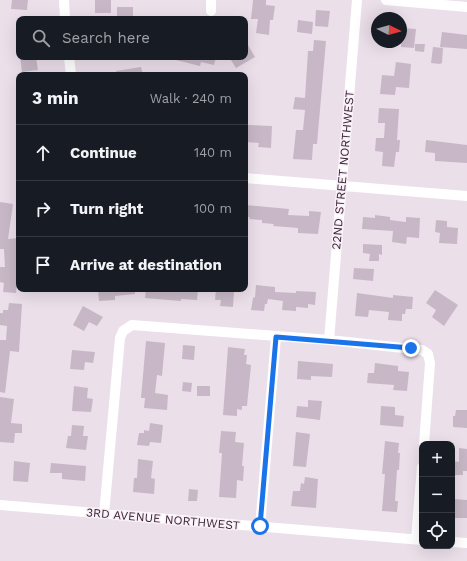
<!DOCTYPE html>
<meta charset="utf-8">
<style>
body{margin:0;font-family:"Work Sans",sans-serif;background:#242831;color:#f1f3f6}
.controls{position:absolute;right:12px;bottom:12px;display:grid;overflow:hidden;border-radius:8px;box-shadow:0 4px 16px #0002}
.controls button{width:36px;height:36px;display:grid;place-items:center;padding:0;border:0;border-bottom:1px solid #363941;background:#171b24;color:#f1f3f6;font:20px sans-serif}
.compass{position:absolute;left:371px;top:12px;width:36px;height:36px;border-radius:50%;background:#171b24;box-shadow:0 4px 16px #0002;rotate:95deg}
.stop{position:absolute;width:12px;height:12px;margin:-9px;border:3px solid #1a73e8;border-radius:50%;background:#fff}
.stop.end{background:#1a73e8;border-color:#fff;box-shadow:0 1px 4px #0008}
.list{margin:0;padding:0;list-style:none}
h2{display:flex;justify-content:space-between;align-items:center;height:52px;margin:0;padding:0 16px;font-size:17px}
h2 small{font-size:13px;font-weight:400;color:#9ea1a6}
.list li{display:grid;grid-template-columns:26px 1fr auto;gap:12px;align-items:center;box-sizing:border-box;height:56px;padding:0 16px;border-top:1px solid #363941}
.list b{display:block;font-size:15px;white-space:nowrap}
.list em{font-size:13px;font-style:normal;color:#9ea1a6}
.icon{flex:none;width:22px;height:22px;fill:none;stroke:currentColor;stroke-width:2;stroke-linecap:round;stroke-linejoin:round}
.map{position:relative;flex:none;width:467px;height:561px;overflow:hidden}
.search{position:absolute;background:#171b24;box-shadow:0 4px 16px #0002;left:16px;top:16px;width:232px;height:44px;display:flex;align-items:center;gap:10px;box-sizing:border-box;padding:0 14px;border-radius:8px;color:#9ea1a6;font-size:15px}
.panel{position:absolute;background:#171b24;box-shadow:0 4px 16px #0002;left:16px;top:72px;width:232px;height:220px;border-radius:8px}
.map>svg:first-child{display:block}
.building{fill:#c8b8c7}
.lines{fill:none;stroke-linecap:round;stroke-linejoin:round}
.minor{stroke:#fff;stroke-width:10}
.route{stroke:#1a73e8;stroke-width:5}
.labels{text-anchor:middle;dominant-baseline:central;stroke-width:3;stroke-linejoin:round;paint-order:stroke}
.street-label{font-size:12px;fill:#3b2034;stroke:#f7f0f7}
</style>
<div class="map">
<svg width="467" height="561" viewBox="0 0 467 561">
<rect width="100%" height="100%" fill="#ebdfea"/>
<!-- building -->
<path class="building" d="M12,0h16l-1,10 -16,-1z
M95,0h16v13h-16z
M253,0h13v5l9,1 -2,14h-3l-1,15 -13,-2 2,-14h-7z
M117,7h16v12h-16z
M316,10l14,1 -2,16 -13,-1z
M298,20l15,2 -1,12 -15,-2z
M402,28l14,1 -2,19 -13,-1v-17z
M442,32l25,3v14l-27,-2z
M245,40l10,17 -19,11 -7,-11h16z
M314,40l12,1 -9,103h-4l-1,16 -19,-1 3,-29h7l2,-20 -12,-1 2,-12 10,1 3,-47h5z
M415,44h10l-1,8 -9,-1z
M433,47l10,1 -1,15 -2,1 -9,-1z
M20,57h16l2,13 -16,2z
M176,57h40l-2,8 -13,-3 -1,4 -24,-6z
M396,62l15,2 -2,24 -13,-1 -1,8 -15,-1 2,-19 12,1z
M141,67l2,8h-26l-1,-4z
M379,108l20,1 -2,31h3l-1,12h-3l-2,15 -12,-1 1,-14 -8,-1 1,-13h8l1,-15h-7z
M247,125l25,1 -1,22 -13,-1 1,-4 -13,-1z
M426,140l41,5v18l-32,-2v-8l-10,-1z
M0,202l13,2 -5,35 11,-1v31l-3,24 -13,-1 1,-9 -4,-1v-15h5l-1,-18h-4z
M245,205l44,4 -1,6 21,1v-5l12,1 -3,22 -20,-1v-5l-25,-2 1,-2 -12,-1v-3l-13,-1 1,-2h-5z
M375,215l15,2v3l16,2v-5l14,1 -1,20 -12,-1 -1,7 -14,-2 1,-11 -31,-2 1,-12 12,1z
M436,220l11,1v6l11,1 -1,16 -18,-1 1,-10 -5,-1z
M363,244l19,1v10l-3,-1v7h-10l1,-7 -7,-1z
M354,268l20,1 -1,12 -20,-2z
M256,285l19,2v5l21,1v-2l20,1 -1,13 -7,-1v4l-12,-1v4l-14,-1 1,-9 -15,-2 -1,5h-2l-1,7 -13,-1 2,-12 2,-1z
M98,289h37v5l-20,2v4l-16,1z
M146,289h52l-1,11 -16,-1v2l-36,-3z
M216,289h16v2h2l-1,16 -13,-1 1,-6h-6z
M435,290l23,15 -14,21 -12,-9 4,-7 -10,-7z
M357,293l36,5v-3l20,2 -1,12h-6l-1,5h-3v7l-14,-1 1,-8 -20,-2 -1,7 -13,-1z
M9,303l13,1 -3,48 -9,-1 -5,42 -5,-1v-52h6l1,-14 -7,-1v-12h3v-3h5z
M83,306l20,11 -6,9 -8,-4 -5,9 -11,-6z
M146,341l19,2 -3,33 -5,-1 -2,18 13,2 -1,15 -23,-2 1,-10h-4z
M183,345l12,1 -1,14 -12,-1z
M228,347l17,2 -1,6h3l-1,9 5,1 -4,41h-5v4l-5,-1v7l-14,-1z
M72,350l23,2 -2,11 -8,-1 -1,8 -14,-1z
M298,361l35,3 -1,13 -21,-1v4l-14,-1z
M375,363l23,3v5l11,1 -2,19 -14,-1 1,-5 -27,-2 1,-10h6z
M183,382l9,1 -1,9 -9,-1z
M74,386l14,2 -1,10 6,1 -2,13 -19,-1z
M197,386h13v10h-13z
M0,397l14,2 -3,24 11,1v9h-7l-1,10 -14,-1z
M308,400l14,1 -2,19 -24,-3 1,-11 11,1z
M381,406l14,1v8l9,1 -1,11 -23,-2z
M456,410h11v18l-14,-1v-11h2z
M150,423l13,2 -2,18 -11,-1 -1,4 -12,-1 2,-12h5v-3l5,1z
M72,425l12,1 -1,10h5l-2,14 -20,-2 2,-12h3z
M221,431l15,1 -1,10 9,1 -2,23h2l-1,15 -6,-1 -1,18 -17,-1 3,-44h-3z
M296,432l14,2 -4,33 -13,-1z
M385,441l14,2 -1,10h2l-1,17h-2l-2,31h3l-1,11 -15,-1 3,-37h-3z
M459,448l8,1v22h-4v4h-11v-14l7,1z
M138,459l15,2 -2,17 4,1 -1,15 -21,-2 1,-14h3z
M14,461l16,2 -2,19 -15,-1z
M51,463l35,3 -1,15 -23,-2v-6h-12z
M305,477l13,2 -2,29 -25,-2 2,-15h7l1,-8 3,1z
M189,489l9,1 -1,11h-9z
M452,499l15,1v18h-15z"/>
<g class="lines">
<!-- minor -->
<path class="minor" d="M64,0l1,19
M386,0l81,7
M211,11v-11
M69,57l2,18
M245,178l222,18
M329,340l28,-340
M0,505l422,35
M104,514l16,-176 3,-7 9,-6 197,15 93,10 6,4 2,9 -6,81
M260,527l16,-190
M416,539l6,-72
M452,542l15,1"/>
</g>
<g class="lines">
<!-- route -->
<path class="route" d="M260,526l16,-189 135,11"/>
</g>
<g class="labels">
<!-- street labels -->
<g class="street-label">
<text transform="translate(343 170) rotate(-85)">22ND STREET NORTHWEST</text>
<text transform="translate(163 519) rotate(5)">3RD AVENUE NORTHWEST</text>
</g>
</g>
</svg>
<div class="controls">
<button>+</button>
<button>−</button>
<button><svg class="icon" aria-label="locate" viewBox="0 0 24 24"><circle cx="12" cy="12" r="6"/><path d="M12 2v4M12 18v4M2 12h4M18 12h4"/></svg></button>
</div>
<svg class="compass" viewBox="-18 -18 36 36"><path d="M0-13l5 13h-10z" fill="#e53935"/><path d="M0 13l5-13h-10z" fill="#9ea1a6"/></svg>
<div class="stop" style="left:260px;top:526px"></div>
<div class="stop end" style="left:411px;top:348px"></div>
<div class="search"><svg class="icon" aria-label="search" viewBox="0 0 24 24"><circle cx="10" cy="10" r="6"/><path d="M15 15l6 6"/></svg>Search here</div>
<section class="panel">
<h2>3 min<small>Walk · 240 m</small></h2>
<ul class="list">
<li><svg class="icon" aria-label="ahead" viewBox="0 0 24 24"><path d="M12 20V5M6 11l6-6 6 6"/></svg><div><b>Continue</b></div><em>140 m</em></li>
<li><svg class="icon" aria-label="right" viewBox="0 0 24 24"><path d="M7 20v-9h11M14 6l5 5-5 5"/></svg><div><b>Turn right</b></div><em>100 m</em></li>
<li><svg class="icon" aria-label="arrive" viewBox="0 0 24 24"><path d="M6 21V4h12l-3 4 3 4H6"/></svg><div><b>Arrive at destination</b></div></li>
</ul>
</section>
</div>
